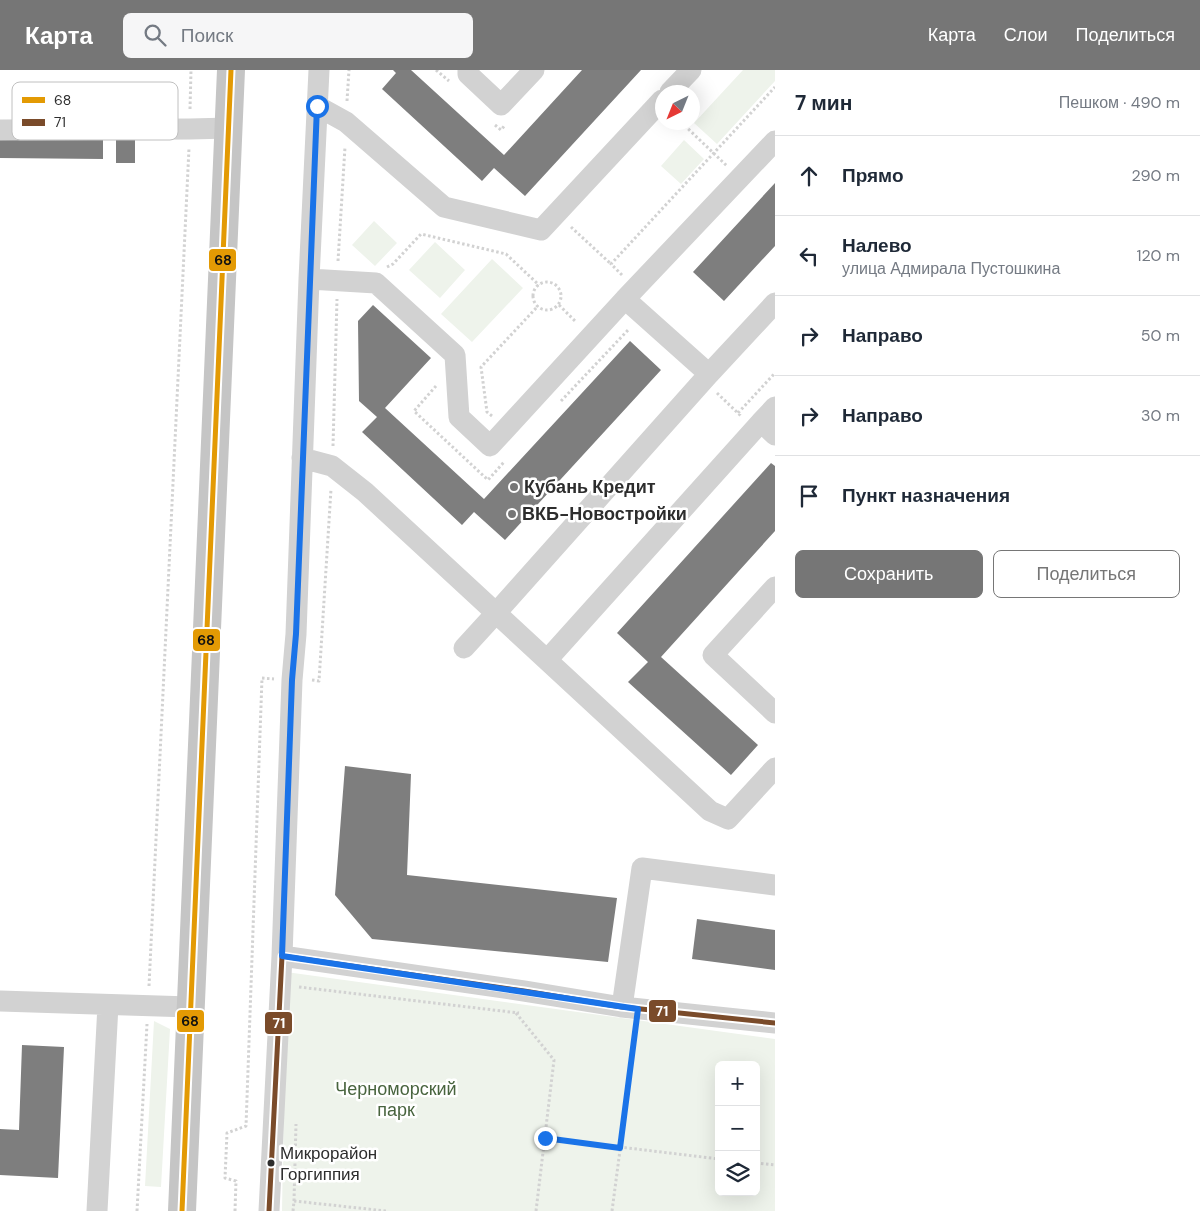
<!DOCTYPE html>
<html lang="ru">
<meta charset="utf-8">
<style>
body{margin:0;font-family:"DM Sans",sans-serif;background:#f6f6f7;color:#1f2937}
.controls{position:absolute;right:15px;bottom:15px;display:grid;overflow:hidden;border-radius:8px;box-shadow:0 5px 20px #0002}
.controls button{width:45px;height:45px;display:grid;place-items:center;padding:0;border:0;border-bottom:1px solid #e0e1e3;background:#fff;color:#1f2937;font:25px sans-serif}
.compass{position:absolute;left:655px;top:15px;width:45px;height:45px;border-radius:50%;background:#fff;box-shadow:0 5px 20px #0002;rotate:223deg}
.stop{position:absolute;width:15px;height:15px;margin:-11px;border:4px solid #1a73e8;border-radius:50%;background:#fff}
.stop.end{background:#1a73e8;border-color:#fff;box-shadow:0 1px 5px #0008}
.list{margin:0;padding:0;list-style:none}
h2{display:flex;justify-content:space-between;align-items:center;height:65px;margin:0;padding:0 20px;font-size:21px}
h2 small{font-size:16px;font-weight:400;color:#747a83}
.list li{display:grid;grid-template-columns:32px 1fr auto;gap:15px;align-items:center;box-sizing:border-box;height:80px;padding:0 20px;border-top:1px solid #e0e1e3}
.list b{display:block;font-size:19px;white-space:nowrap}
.list p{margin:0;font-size:16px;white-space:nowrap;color:#747a83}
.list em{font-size:16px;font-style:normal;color:#747a83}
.actions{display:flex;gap:10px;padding:15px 20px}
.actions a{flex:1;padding:11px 0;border:1px solid #767676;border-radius:8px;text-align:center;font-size:18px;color:#767676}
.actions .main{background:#767676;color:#fff}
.icon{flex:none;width:28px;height:28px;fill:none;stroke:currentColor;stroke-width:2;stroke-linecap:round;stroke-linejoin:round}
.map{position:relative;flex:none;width:775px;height:1141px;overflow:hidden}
header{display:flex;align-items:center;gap:30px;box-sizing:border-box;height:70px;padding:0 25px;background:#767676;color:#fff}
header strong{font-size:24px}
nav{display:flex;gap:28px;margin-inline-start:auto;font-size:18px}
.search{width:350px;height:45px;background:#f6f6f7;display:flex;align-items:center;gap:12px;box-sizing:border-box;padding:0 18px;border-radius:8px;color:#747a83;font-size:19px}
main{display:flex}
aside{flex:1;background:#fff}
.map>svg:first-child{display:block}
.green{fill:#eef3eb;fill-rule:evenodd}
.building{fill:#7e7e7e}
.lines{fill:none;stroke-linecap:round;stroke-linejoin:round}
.path{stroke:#d2d2d2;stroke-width:3;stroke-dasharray:2.5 2.5;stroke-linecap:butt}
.minor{stroke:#d2d2d2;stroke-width:21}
.major{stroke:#c5c5c5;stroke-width:28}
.bus-1-casing{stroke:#fff;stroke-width:9}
.bus-2-casing{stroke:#fff;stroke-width:9}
.bus-1{stroke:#e39a04;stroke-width:5}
.bus-2{stroke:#7a4b2a;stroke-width:5}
.route{stroke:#1a73e8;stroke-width:6}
.poi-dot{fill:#767676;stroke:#fff;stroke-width:2}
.bus-dot{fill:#2d2d2d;stroke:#fff;stroke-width:2}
.labels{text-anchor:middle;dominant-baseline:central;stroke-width:5;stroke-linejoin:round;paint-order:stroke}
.bus-label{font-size:17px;fill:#2d2d2d;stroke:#fff;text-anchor:start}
.poi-label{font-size:18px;font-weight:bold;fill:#2d2d2d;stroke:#fff;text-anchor:start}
.park-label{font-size:18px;fill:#48643e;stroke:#fff}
.key{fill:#fff;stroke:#c0c0c0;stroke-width:1}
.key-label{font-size:14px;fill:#2d2d2d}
.line-badge{stroke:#fff;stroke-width:2}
.badge-label{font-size:14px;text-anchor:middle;font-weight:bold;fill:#fff}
.pale-badge-label{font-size:14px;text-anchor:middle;font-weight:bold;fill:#111}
</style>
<header>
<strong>Карта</strong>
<div class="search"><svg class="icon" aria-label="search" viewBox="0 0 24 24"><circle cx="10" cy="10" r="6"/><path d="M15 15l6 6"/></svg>Поиск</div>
<nav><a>Карта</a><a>Слои</a><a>Поделиться</a></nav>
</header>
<main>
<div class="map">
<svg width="775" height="1141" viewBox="0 0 775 1141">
<rect width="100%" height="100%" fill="#fff"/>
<!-- green -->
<path class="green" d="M743,0h32v11l-58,63 -23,-21z
M684,70l20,19 -23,25 -20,-18z
M374,151l23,22 -22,23 -23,-21z
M435,172l30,28 -25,28 -31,-28z
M492,189l31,29 -51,54 -31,-28z
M286,902l489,67v172h-493zM719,995h37v127h-37z
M154,951l16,8 -9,158 -16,-1z"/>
<!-- building -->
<path class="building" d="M393,0h18l93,85 78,-85h59l-116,126 -31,-28 -12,13 -100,-92 14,-16z
M0,68l103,1v20l-103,-1z
M116,69h19v24h-19z
M775,113v63l-51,55 -31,-29z
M373,235l58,53 -46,50 99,91 146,-158 31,29 -156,170 -31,-28 -12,13 -100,-93 15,-15 -18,-16 -1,-80z
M771,393l4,3v65l-114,126 97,88 -27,30 -103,-93 20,-20 -31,-29z
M345,696l66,8 -4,101 210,23 -9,64 -236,-23 -37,-44z
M697,849l78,11v40l-83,-11z
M22,975l42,2 -6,131 -58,-3v-46l19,1z"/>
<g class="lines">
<!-- path -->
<path class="path" d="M436,0l13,11
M347,31l2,-31
M190,39l1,-39
M681,52l46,44
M495,55l6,5 4,-5
M571,157l40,37
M338,191l7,-114
M387,197l6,-3 28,-30 85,20 33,31
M622,205l-11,-11 164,-177
M533 226a14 14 0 1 1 28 0a14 14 0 1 1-28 0Z
M559,235l17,17
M436,316l-22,25 74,69 16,-18
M717,323l24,23
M561,331l68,-72
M738,343l37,-40
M492,346l-5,-4 -6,-45 57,-61
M333,376l4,-147
M312,610l7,1 12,-192
M149,916l40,-838
M299,917l220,26
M516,943l38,47 -18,151
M545,1068l174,21
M756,1093l19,2
M294,1131l2,-77
M137,1141l10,-187
M235,1141l1,-30 -11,-3 2,-45 19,-7 16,-448 12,1
M293,1141l1,-10 92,10
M612,1141l24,-183"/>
<!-- minor -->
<path class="minor" d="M468,0v4l33,31 33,-35
M670,22l21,-22
M317,36l29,16 98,85 97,23 121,-130
M0,60l190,-1 39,-1
M625,229l150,-158
M709,304l66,-71
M761,352l14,-15
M302,388l30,8 33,26 131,121 213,-239 -84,-75 -135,147 -31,-29 -4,-62 -79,-72 -67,-4
M775,517l-62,68 62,58
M464,578l32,-35 214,198 18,8 47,-51
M547,590l214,-238 14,13
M282,886l242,35 98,16 153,16
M0,931l190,6
M622,937l20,-139 133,17
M97,1141l11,-206
M269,1141l13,-255 10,-276 4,-46 13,-355 10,-209"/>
<!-- major -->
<path class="major" d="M182,1141l49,-1141"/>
<defs>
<path id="bus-1" d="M182,1141l49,-1141"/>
<path id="bus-2" d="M269,1141l13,-255 242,35 98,16 153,16"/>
</defs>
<!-- bus-1 casing -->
<use href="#bus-1" class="bus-1-casing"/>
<!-- bus-2 casing -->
<use href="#bus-2" class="bus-2-casing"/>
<!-- bus-1 -->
<use href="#bus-1" class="bus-1"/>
<!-- bus-2 -->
<use href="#bus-2" class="bus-2"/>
</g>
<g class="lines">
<!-- route -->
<path class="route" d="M317,36l-21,528 -4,46 -10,276 356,53 -18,139 -75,-10"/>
</g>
<!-- markers -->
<g class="poi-dot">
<circle cx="514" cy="417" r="5"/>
<circle cx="512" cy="444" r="5"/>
</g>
<circle class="bus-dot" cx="271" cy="1093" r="4.5"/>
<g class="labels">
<!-- bus labels -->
<g class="bus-label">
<text x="280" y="1083">Микрорайон<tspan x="280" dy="21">Горгиппия</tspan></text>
</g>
<!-- poi labels -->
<g class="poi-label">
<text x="524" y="417">Кубань Кредит</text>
<text x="522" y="444">ВКБ-Новостройки</text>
</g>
<!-- park labels -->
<g class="park-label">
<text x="396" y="1019">Черноморский<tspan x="396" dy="21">парк</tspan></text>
</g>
</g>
<!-- legend -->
<rect x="12" y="12" width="166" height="58" rx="8" class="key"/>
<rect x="22" y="27" width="23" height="6" fill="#e39a04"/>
<rect x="22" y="49" width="23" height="7" fill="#7a4b2a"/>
<g class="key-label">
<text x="54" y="35">68</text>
<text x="54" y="57">71</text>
</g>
<g class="line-badge">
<rect x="208" y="178" width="29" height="24" rx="5" fill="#e39a04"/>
<rect x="192" y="558" width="29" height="24" rx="5" fill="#e39a04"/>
<rect x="648" y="929" width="29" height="24" rx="5" fill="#7a4b2a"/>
<rect x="176" y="939" width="29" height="24" rx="5" fill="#e39a04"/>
<rect x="264" y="941" width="29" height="24" rx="5" fill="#7a4b2a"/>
</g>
<g class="badge-label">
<text x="662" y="946">71</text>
<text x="279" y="958">71</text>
</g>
<g class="pale-badge-label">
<text x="223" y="195">68</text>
<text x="206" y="575">68</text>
<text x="190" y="956">68</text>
</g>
</svg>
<div class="controls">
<button>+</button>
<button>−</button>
<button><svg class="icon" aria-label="layers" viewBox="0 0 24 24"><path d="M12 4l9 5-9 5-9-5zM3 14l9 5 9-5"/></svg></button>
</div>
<svg class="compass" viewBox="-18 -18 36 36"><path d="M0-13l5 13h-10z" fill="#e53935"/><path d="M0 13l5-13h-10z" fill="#747a83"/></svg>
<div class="stop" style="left:317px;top:36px"></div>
<div class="stop end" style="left:545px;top:1068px"></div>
</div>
<aside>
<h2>7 мин<small>Пешком · 490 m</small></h2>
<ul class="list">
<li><svg class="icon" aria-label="ahead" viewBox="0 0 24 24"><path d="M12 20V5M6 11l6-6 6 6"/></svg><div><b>Прямо</b></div><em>290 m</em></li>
<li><svg class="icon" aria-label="left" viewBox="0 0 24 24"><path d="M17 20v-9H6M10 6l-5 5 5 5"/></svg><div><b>Налево</b><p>улица Адмирала Пустошкина</p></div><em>120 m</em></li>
<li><svg class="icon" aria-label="right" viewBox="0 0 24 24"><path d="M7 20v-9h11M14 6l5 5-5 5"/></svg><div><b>Направо</b></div><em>50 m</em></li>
<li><svg class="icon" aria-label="right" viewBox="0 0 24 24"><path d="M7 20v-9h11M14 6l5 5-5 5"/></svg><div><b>Направо</b></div><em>30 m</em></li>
<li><svg class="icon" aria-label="arrive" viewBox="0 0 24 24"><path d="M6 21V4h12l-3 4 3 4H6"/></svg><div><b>Пункт назначения</b></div></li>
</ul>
<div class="actions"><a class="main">Сохранить</a><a>Поделиться</a></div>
</aside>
</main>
